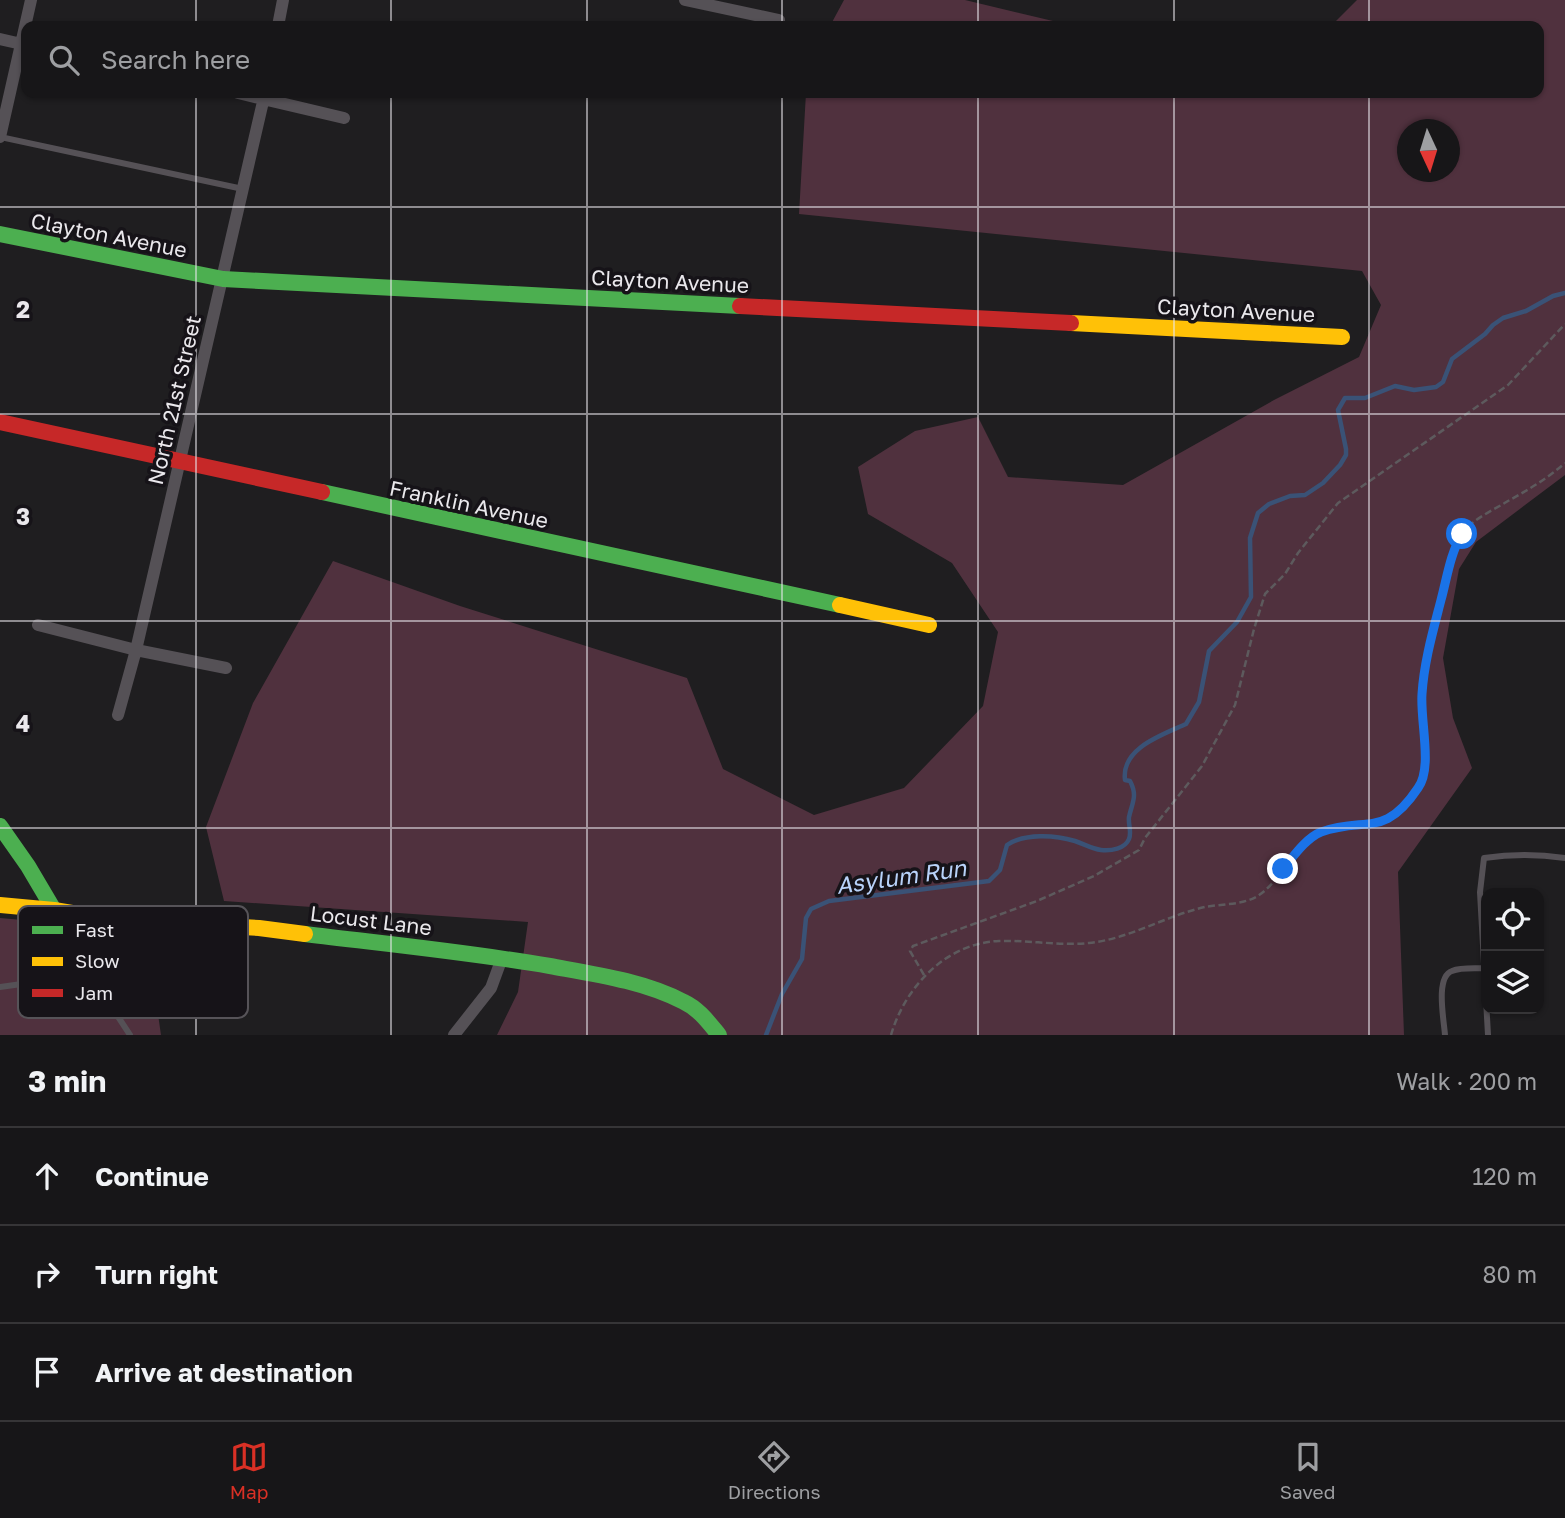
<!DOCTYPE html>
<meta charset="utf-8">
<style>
body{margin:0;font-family:"Golos Text",sans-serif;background:#201f21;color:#f1f3f6}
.controls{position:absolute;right:21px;bottom:21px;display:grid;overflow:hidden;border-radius:14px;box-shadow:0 2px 5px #0004}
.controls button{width:63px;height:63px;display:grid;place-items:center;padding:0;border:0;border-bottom:2px solid #363537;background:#171618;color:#f1f3f6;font:35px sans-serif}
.compass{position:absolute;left:1397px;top:119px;width:63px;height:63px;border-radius:50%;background:#171618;box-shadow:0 2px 5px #0004;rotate:176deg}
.stop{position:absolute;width:21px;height:21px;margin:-16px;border:5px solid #1a73e8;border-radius:50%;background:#fff}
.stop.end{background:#1a73e8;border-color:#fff;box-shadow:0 2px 7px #0008}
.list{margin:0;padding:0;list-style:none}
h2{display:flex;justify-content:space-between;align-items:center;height:91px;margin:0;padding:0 28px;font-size:30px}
h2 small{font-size:23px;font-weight:400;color:#9e9fa2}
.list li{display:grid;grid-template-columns:46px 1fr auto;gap:21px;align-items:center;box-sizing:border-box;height:98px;padding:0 28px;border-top:2px solid #363537}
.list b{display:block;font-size:26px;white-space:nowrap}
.list em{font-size:23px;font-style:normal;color:#9e9fa2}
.icon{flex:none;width:38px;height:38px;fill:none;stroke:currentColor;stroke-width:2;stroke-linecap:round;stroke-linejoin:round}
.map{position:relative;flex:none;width:1565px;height:1035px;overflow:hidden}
.search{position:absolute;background:#171618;box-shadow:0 2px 5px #0004;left:21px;right:21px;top:21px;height:77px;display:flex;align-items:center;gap:18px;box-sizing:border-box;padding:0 24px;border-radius:14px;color:#9e9fa2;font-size:26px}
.sheet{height:385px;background:#171618}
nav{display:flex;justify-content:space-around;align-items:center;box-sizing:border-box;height:98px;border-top:2px solid #363537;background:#171618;font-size:19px;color:#9e9fa2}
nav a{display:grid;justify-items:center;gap:4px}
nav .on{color:#d93025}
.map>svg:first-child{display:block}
.green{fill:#50313e;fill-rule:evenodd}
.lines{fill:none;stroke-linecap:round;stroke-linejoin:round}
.stream{stroke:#3a5276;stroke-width:4.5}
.path{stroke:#5d5a5d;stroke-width:2.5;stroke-dasharray:7 3.5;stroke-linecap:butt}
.lane{stroke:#555156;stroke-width:6}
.street{stroke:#555156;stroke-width:12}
.fast{stroke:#4caf50;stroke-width:16}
.slow{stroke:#ffc107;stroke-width:16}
.jam{stroke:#c62828;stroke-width:16}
.route{stroke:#1a73e8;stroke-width:9}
.grid{fill:none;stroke:#eae8ec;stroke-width:2;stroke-opacity:0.55}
.labels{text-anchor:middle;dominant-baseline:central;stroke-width:7;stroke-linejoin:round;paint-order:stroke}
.street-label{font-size:21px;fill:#eae8ec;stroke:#161318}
.water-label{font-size:23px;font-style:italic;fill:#b8d2f9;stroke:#161318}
.key{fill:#161318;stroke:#565358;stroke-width:2}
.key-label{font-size:19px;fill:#eae8ec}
.grid-label{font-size:23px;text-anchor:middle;font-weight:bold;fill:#eae8ec;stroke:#161318;stroke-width:7;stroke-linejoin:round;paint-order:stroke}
</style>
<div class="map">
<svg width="1565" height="1035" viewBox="0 0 1565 1035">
<rect width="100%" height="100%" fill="#1f1e20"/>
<!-- green -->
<path class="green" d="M844,0h121l109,26h-244z
M1357,0h208v475l-89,67 -17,27 -16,89 10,60 19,50 -74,104 6,163h-907l21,-43 10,-70 -304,-21 -18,-74 47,-124 80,-142 127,45 227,72 36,91 91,46 90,-27 79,-82 15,-74 -46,-69 -84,-49 -10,-47 57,-36 63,-14 30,60 115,8 151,-85 85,-43 22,-52 -19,-34 -563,-57 7,-121h733v-67h-214l7,-1zM1408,130h42v42h-42z
M0,918l146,13 15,104h-161z"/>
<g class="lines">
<!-- stream -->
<path class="stream" d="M766,1035l16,-41 20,-35 4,-41 5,-9 18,-8 160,-20 11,-11 7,-25c18,-12 48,-10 68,-4 9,3 17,8 26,9 10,1 24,-1 28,-11 3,-8 -1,-14 0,-22 3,-14 9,-21 1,-36l-5,-1c-4,-32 37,-45 61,-56l13,-22 10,-51 28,-29 14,-25 -1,-59 8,-25 11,-9 21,-8 15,-1 18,-12 17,-18 6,-10v-6l-8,-39 7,-12h20l30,-12 19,4 22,-3 7,-5 9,-23 33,-25 8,-9 10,-7 23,-7 27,-15 12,-3"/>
<!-- path -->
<path class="path" d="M924,975l-14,-24 3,-5 124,-45 57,-25 45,-26 6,-12 57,-72 33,-61 19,-76 11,-35 20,-20 13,-21 40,-50 170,-118 57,-61
M891,1035c14,-48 55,-92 108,-94 30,-1 60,5 90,2 40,-4 76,-27 116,-36 16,-3 36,-2 51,-10 21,-12 38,-46 59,-61 22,-16 56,-2 80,-22 11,-9 24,-23 29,-37 6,-19 -2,-43 -3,-63 -1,-42 12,-83 23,-124 4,-18 7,-40 17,-55 11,-16 31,-24 47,-34 20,-11 40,-23 57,-38"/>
<!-- lane -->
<path class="lane" d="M0,137l243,52
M64,978h18l16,8 32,49
M0,987l64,-9 -10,-66
M1445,1035c-1,-15 -10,-58 7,-64 10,-4 23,-2 34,-3
M1488,1035l-8,-143 4,-34c28,-4 53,-4 81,0"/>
<!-- street -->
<path class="street" d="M685,0l94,20
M278,26l5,-26
M0,39l26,6
M238,93l106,25
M0,137l31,-137
M38,625l98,25 90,18
M118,715l18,-65 129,-557
M454,1035l37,-47 11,-30"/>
<!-- fast -->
<path class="fast" d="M0,234l223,45 517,27
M322,492l518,113
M0,826l28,40 26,44
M305,934c81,10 163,18 245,32 44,8 94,15 134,36 15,7 25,21 35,33"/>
<!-- slow -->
<path class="slow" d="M1071,323l271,14
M840,605l89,20
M0,905l54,5 60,10 145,8 46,6"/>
<!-- jam -->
<path class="jam" d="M740,306l331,17
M0,422l322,70"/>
</g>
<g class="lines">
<!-- route -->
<path class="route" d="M1283,869c10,-12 23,-31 38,-37 45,-16 63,7 97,-44 15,-20 2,-67 4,-94 2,-32 11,-63 19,-94 6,-22 9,-46 21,-66"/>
</g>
<!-- grid -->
<path class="grid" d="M196,0v26M391,0v26M587,0v26M782,0v26M978,0v26M1174,0v26M1369,0v26M196,93v942M391,93v942M587,93v942M782,93v942M978,93v942M1174,93v942M1369,93v942M0,207h1565M0,414h1565M0,621h1565M0,828h1565"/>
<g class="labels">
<!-- street labels -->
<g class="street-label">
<text transform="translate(109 235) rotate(11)">Clayton Avenue</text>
<text transform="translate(670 281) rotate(3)">Clayton Avenue</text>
<text transform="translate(1236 310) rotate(3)">Clayton Avenue</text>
<text transform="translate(174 400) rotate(-77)">North 21st Street</text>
<text transform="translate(469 504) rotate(12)">Franklin Avenue</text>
<text transform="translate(371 920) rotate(7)">Locust Lane</text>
</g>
<!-- water labels -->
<g class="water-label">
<text transform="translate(901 876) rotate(-8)">Asylum Run</text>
</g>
</g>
<!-- legend -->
<rect x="18" y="906" width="230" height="112" rx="10" class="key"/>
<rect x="32" y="926" width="31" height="8" fill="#4caf50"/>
<rect x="32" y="957" width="31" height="9" fill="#ffc107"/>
<rect x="32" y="989" width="31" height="8" fill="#c62828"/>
<g class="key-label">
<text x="75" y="937">Fast</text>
<text x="75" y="968">Slow</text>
<text x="75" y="1000">Jam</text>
</g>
<g class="grid-label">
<text x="23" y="318">2</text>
<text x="23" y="525">3</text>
<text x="23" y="732">4</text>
</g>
</svg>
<div class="controls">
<button><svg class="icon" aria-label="locate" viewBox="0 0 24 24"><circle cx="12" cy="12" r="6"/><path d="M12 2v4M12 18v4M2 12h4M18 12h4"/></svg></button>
<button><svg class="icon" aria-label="layers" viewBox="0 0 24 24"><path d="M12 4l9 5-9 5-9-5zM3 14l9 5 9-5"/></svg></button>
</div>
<svg class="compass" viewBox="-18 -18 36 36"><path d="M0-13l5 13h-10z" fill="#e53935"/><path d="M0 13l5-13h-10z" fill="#9e9fa2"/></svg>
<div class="stop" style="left:1462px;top:534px"></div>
<div class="stop end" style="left:1283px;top:869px"></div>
<div class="search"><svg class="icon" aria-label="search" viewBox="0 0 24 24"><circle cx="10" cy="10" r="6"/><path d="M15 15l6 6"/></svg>Search here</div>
</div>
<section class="sheet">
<h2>3 min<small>Walk · 200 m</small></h2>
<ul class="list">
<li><svg class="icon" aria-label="ahead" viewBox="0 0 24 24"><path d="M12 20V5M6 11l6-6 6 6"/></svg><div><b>Continue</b></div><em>120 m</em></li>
<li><svg class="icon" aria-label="right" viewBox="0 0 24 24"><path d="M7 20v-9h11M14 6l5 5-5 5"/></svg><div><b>Turn right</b></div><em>80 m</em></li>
<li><svg class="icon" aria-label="arrive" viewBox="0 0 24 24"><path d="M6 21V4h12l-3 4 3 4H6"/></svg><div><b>Arrive at destination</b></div></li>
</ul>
</section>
<nav>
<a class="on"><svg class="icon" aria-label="map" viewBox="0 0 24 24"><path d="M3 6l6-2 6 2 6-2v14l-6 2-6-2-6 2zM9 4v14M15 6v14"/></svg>Map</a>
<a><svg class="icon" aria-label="directions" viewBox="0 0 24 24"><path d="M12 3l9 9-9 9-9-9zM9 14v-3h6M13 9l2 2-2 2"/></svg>Directions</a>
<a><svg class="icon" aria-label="saved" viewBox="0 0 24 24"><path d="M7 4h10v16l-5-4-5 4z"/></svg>Saved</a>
</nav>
